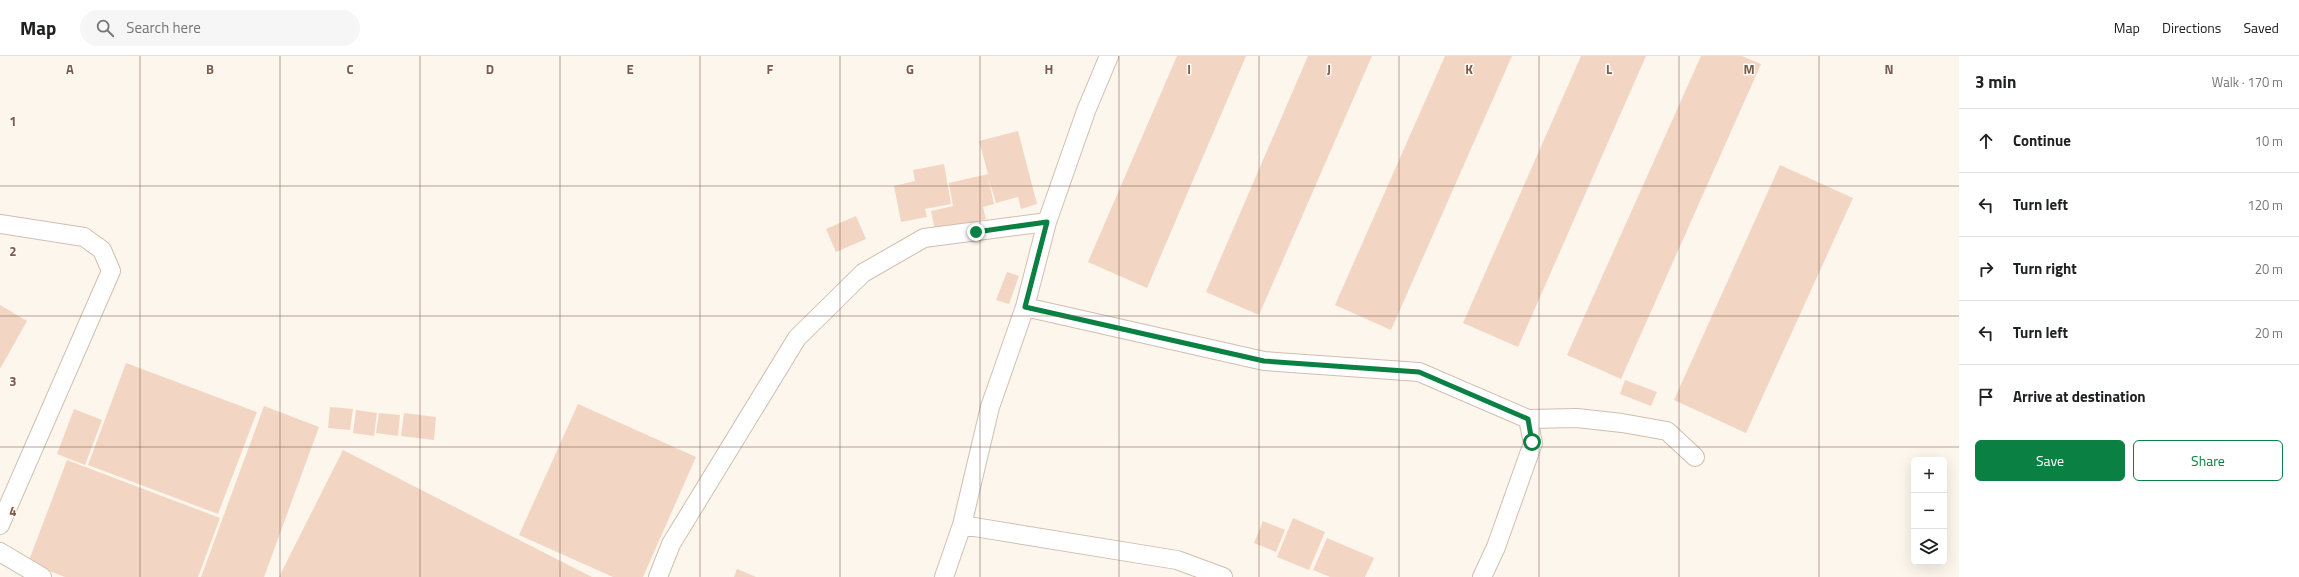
<!DOCTYPE html>
<meta charset="utf-8">
<style>
body{margin:0;font-family:"Titillium Web",sans-serif;background:#f6f6f6;color:#202124}
.controls{position:absolute;right:12px;bottom:12px;display:grid;overflow:hidden;border-radius:6px;box-shadow:0 4px 16px #0002}
.controls button{width:36px;height:36px;display:grid;place-items:center;padding:0;border:0;border-bottom:1px solid #e0e0e0;background:#fff;color:#202124;font:20px sans-serif}
.stop{position:absolute;width:12px;height:12px;margin:-9px;border:3px solid #0b8043;border-radius:50%;background:#fff}
.stop.end{background:#0b8043;border-color:#fff;box-shadow:0 1px 4px #0008}
.list{margin:0;padding:0;list-style:none}
h2{display:flex;justify-content:space-between;align-items:center;height:52px;margin:0;padding:0 16px;font-size:17px}
h2 small{font-size:13px;font-weight:400;color:#757577}
.list li{display:grid;grid-template-columns:26px 1fr auto;gap:12px;align-items:center;box-sizing:border-box;height:64px;padding:0 16px;border-top:1px solid #e0e0e0}
.list b{display:block;font-size:15px;white-space:nowrap}
.list em{font-size:13px;font-style:normal;color:#757577}
.actions{display:flex;gap:8px;padding:12px 16px}
.actions a{flex:1;padding:9px 0;border:1px solid #0b8043;border-radius:6px;text-align:center;font-size:14px;color:#0b8043}
.actions .main{background:#0b8043;color:#fff}
.icon{flex:none;width:22px;height:22px;fill:none;stroke:currentColor;stroke-width:2;stroke-linecap:round;stroke-linejoin:round}
.map{position:relative;flex:none;width:1959px;height:521px;overflow:hidden}
header{display:flex;align-items:center;gap:24px;box-sizing:border-box;height:56px;padding:0 20px;background:#fff;border-bottom:1px solid #e0e0e0}
header strong{font-size:19px}
nav{display:flex;gap:22px;margin-inline-start:auto;font-size:14px}
.search{width:280px;height:36px;background:#f6f6f6;display:flex;align-items:center;gap:10px;box-sizing:border-box;padding:0 14px;border-radius:22px;color:#757577;font-size:15px}
main{display:flex}
aside{flex:1;background:#fff}
.map>svg:first-child{display:block}
.building{fill:#f3d5c3}
.lines{fill:none;stroke-linecap:round;stroke-linejoin:round}
.service-casing{stroke:#d1beb0;stroke-width:20}
.service{stroke:#fff;stroke-width:18}
.route{stroke:#0b8043;stroke-width:5}
.grid{fill:none;stroke:#7a5c4d;stroke-width:1;stroke-opacity:0.55}
.grid-label{font-size:13px;text-anchor:middle;font-weight:bold;fill:#7a5c4d;stroke:#fffaf3;stroke-width:3;stroke-linejoin:round;paint-order:stroke}
</style>
<header>
<strong>Map</strong>
<div class="search"><svg class="icon" aria-label="search" viewBox="0 0 24 24"><circle cx="10" cy="10" r="6"/><path d="M15 15l6 6"/></svg>Search here</div>
<nav><a>Map</a><a>Directions</a><a>Saved</a></nav>
</header>
<main>
<div class="map">
<svg width="1959" height="521" viewBox="0 0 1959 521">
<rect width="100%" height="100%" fill="#fdf6ec"/>
<!-- building -->
<path class="building" d="M1177,0h69l-99,232 -59,-26z
M1308,0h64l-113,259 -53,-23z
M1445,0h67l-121,274 -56,-25z
M1581,0h65l-128,291 -55,-24z
M1701,0h41l19,8 -140,315 -54,-24z
M1018,75l19,73 -16,5 -3,-12 -22,6 -8,-26 6,27 -11,3 3,12 -51,11 -4,-19 22,-5 -4,-23 39,-9 -9,-33z
M944,108l7,40 -26,5 2,8 -26,5 -7,-36 21,-5 -2,-11z
M1780,109l73,33 -107,235 -72,-33z
M856,160l10,23 -30,13 -10,-23z
M1007,216l12,4 -10,28 -13,-4z
M0,249l27,16 -27,48z
M126,307l131,49 -39,102 -130,-49z
M1625,324l32,12 -6,14 -31,-12z
M578,348l118,53 -53,120h-30l-94,-42z
M264,350l55,21 -55,150h-63z
M330,351l23,2 -3,21 -22,-2z
M74,353l28,11 -17,45 -28,-11z
M356,354l21,3 -3,23 -21,-3z
M379,357l21,2 -2,21 -22,-3z
M404,357l32,4 -2,23 -33,-4z
M343,394l249,127h-313z
M67,404l153,58 -22,59h-133l-37,-14z
M1293,462l32,14 -16,38 -32,-13z
M1263,465l22,9 -9,22 -22,-9z
M1327,482l47,20 -9,19h-35l-17,-7z
M737,513l19,8h-22z"/>
<g class="lines">
<defs>
<path id="service" d="M0,168l84,13 18,13 9,21 -111,254
M1025,251l239,54 155,11 109,47 49,-1 45,5 45,8 28,26
M962,469l215,35 46,17
M0,496l42,25
M658,521l13,-33 126,-206 66,-65 61,-35 123,-16
M944,521l18,-52 28,-118 35,-100 22,-85 39,-111 23,-55
M1482,521l14,-30 37,-104 -5,-24"/>
</defs>
<!-- service casing -->
<use href="#service" class="service-casing"/>
<!-- service -->
<use href="#service" class="service"/>
</g>
<g class="lines">
<!-- route -->
<path class="route" d="M976,176l71,-10 -22,85 239,54 155,11 109,47 4,23"/>
</g>
<!-- grid -->
<path class="grid" d="M140,0v521M280,0v521M420,0v521M560,0v521M700,0v521M840,0v521M980,0v521M1119,0v521M1259,0v521M1399,0v521M1539,0v521M1679,0v521M1819,0v521M0,130h1959M0,260h1959M0,391h1959"/>
<g class="grid-label">
<text x="70" y="18">A</text>
<text x="210" y="18">B</text>
<text x="350" y="18">C</text>
<text x="490" y="18">D</text>
<text x="630" y="18">E</text>
<text x="770" y="18">F</text>
<text x="910" y="18">G</text>
<text x="1049" y="18">H</text>
<text x="1189" y="18">I</text>
<text x="1329" y="18">J</text>
<text x="1469" y="18">K</text>
<text x="1609" y="18">L</text>
<text x="1749" y="18">M</text>
<text x="1889" y="18">N</text>
<text x="13" y="70">1</text>
<text x="13" y="200">2</text>
<text x="13" y="330">3</text>
<text x="13" y="460">4</text>
</g>
</svg>
<div class="controls">
<button>+</button>
<button>−</button>
<button><svg class="icon" aria-label="layers" viewBox="0 0 24 24"><path d="M12 4l9 5-9 5-9-5zM3 14l9 5 9-5"/></svg></button>
</div>
<div class="stop" style="left:1532px;top:386px"></div>
<div class="stop end" style="left:976px;top:176px"></div>
</div>
<aside>
<h2>3 min<small>Walk · 170 m</small></h2>
<ul class="list">
<li><svg class="icon" aria-label="ahead" viewBox="0 0 24 24"><path d="M12 20V5M6 11l6-6 6 6"/></svg><div><b>Continue</b></div><em>10 m</em></li>
<li><svg class="icon" aria-label="left" viewBox="0 0 24 24"><path d="M17 20v-9H6M10 6l-5 5 5 5"/></svg><div><b>Turn left</b></div><em>120 m</em></li>
<li><svg class="icon" aria-label="right" viewBox="0 0 24 24"><path d="M7 20v-9h11M14 6l5 5-5 5"/></svg><div><b>Turn right</b></div><em>20 m</em></li>
<li><svg class="icon" aria-label="left" viewBox="0 0 24 24"><path d="M17 20v-9H6M10 6l-5 5 5 5"/></svg><div><b>Turn left</b></div><em>20 m</em></li>
<li><svg class="icon" aria-label="arrive" viewBox="0 0 24 24"><path d="M6 21V4h12l-3 4 3 4H6"/></svg><div><b>Arrive at destination</b></div></li>
</ul>
<div class="actions"><a class="main">Save</a><a>Share</a></div>
</aside>
</main>
